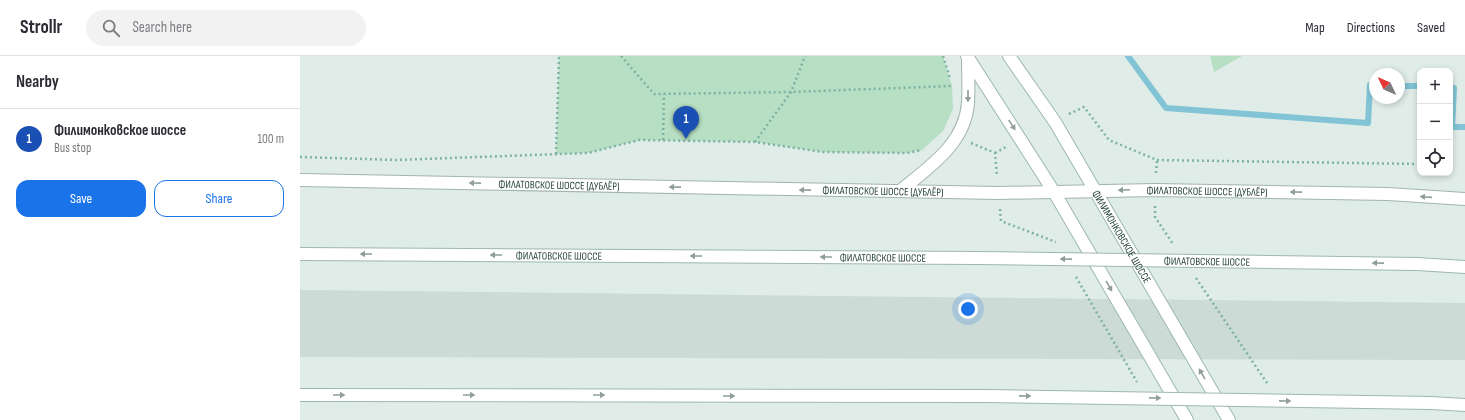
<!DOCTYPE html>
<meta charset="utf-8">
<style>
body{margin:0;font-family:"Sofia Sans Condensed",sans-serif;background:#f2f2f3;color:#2b2b33}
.controls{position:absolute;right:12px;top:12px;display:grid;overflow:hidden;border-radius:8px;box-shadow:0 2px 6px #0003}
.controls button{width:36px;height:36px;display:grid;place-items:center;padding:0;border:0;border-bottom:1px solid #e1e1e2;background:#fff;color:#2b2b33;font:20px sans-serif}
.compass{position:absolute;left:1069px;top:12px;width:36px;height:36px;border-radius:50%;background:#fff;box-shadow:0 2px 6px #0003;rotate:314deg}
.you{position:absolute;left:668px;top:253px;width:14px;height:14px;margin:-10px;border:3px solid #fff;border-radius:50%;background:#1a73e8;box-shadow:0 0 0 6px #1a73e833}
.badge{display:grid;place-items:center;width:26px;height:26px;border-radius:50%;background:#1a73e8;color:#fff;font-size:13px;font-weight:700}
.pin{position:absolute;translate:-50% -33px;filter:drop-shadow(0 1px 2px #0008)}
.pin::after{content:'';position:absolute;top:21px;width:14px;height:12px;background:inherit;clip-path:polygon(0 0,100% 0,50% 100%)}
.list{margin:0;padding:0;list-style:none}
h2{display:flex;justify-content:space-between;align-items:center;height:52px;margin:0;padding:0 16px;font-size:17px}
h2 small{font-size:13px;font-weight:400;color:#7c7c81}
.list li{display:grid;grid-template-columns:26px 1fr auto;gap:12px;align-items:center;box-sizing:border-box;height:60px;padding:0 16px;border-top:1px solid #e1e1e2}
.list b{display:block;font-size:15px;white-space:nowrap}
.list p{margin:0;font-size:13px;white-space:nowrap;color:#7c7c81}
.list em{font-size:13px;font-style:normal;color:#7c7c81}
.actions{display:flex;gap:8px;padding:12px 16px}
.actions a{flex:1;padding:9px 0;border:1px solid #1a73e8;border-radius:12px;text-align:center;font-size:14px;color:#1a73e8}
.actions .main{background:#1a73e8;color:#fff}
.icon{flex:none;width:22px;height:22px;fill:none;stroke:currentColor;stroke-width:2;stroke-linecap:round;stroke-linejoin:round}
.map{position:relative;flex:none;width:1165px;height:364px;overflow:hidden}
header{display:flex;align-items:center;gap:24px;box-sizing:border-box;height:56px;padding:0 20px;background:#fff;border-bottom:1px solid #e1e1e2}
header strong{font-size:19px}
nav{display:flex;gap:22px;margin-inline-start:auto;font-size:14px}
.search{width:280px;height:36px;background:#f2f2f3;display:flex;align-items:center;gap:10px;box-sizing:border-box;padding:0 14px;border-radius:22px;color:#7c7c81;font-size:15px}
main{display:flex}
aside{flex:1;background:#fff}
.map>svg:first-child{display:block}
.built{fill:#cddbd6}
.green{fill:#b6dfc3}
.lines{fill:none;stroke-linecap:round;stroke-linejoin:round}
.stream{stroke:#82c4d5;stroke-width:6}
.tertiary-casing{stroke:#a2b4ae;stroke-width:14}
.secondary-casing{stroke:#9db8b0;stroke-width:14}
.path{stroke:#7db2a4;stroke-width:2.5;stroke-dasharray:2 3;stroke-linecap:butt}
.tertiary{stroke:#fff;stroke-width:12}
.secondary{stroke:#fff;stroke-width:12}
.secondary-bridge-casing{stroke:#9db8b0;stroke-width:14;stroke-linecap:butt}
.secondary-bridge{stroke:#fff;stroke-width:12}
.oneway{fill:#8f9e9a}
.labels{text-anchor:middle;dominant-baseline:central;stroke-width:3;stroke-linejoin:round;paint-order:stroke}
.street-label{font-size:11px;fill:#1f3d36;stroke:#f0f8f4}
</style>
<header>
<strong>Strollr</strong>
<div class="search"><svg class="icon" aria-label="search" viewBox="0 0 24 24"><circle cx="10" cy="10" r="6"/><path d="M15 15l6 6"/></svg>Search here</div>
<nav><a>Map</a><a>Directions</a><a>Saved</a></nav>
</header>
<main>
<aside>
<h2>Nearby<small></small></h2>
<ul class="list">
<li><span class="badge" style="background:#1a4fb4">1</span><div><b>Филимонковское шоссе</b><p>Bus stop</p></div><em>100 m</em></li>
</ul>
<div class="actions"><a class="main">Save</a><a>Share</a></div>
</aside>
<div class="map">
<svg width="1165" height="364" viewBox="0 0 1165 364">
<rect width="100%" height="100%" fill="#dfece7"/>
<!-- built -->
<path class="built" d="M0,234l1165,13v57l-1165,-3z"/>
<!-- green -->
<path class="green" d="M259,0h384l9,30 1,23 -10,22 -21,19 -15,3 -84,-1 -68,-10 -115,-2 -52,13 -32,1z
M910,0h32l-28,16z"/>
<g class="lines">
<!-- stream -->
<path class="stream" d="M828,0l38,52 202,15 2,-38h5
M1099,30h21
M1150,31l4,1 -2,39h13"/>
<defs>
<g id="tertiary">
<path id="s1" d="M0,124l698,13 157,-3 233,4 77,5"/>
<path d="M600,135c29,-24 65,-47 68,-88 1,-15 0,-31 0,-46"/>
</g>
<g id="secondary">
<path d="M667,0l87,136 133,228"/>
<path id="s2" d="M709,0l46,66 174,298"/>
<path id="s3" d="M0,198l677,4"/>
<path d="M1117,208l48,3"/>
<path d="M0,339l686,1"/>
<path d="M1131,347l34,2"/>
</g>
</defs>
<!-- tertiary casing -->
<use href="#tertiary" class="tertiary-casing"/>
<!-- secondary casing -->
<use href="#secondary" class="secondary-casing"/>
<!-- path -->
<path class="path" d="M321,0l33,38 137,-2 160,-6
M643,0l7,22
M769,58l15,-7 25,33 48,20 263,4
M363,84l1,-46
M455,86l36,-50 14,-36
M671,87l24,10 2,23
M695,97l11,-6
M256,98l3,-98
M0,101l96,3 192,-7 51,-13 116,2 68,10 84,1 15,-3
M856,117l1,-13
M855,150v11l18,27
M700,153l1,12 55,21
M776,221l61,105
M896,222l71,105"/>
<!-- tertiary -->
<use href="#tertiary" class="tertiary"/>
<!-- secondary -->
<use href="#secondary" class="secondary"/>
<defs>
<g id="secondary-bridge">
<path id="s4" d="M677,202l440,6"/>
<path d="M686,340l445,7"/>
</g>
</defs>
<!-- secondary-bridge casing -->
<use href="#secondary-bridge" class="secondary-bridge-casing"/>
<!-- secondary-bridge -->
<use href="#secondary-bridge" class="secondary-bridge"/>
</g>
<!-- one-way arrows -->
<defs><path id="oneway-solid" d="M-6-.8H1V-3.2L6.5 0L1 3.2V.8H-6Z"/></defs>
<g class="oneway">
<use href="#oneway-solid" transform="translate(668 40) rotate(90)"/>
<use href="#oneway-solid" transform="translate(712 69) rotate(57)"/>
<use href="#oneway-solid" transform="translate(175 127) rotate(-179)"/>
<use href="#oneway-solid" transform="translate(375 131) rotate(-179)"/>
<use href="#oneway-solid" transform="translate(505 134) rotate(-179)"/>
<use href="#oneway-solid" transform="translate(824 134) rotate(178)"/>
<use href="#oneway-solid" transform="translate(996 136) rotate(-179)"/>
<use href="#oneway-solid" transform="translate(1126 141) rotate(-176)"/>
<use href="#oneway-solid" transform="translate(66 198) rotate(-180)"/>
<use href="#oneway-solid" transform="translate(196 199) rotate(-180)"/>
<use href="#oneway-solid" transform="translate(396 200) rotate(-180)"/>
<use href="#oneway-solid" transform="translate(526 201) rotate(-180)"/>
<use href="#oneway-solid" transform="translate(766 203) rotate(-179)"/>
<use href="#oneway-solid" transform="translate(1078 207) rotate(-179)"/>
<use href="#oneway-solid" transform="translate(809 230) rotate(60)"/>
<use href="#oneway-solid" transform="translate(902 318) rotate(-120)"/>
<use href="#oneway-solid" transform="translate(39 339)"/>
<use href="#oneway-solid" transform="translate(169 339)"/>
<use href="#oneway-solid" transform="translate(299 339)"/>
<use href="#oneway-solid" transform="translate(429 340)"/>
<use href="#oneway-solid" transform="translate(725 340) rotate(1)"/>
<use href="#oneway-solid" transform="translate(855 342) rotate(1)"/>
<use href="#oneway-solid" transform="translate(985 345) rotate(1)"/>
</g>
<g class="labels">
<!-- street labels -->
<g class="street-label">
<text stroke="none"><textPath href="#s1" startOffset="259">ФИЛАТОВСКОЕ ШОССЕ (ДУБЛЁР)</textPath></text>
<text stroke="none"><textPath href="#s1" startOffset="583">ФИЛАТОВСКОЕ ШОССЕ (ДУБЛЁР)</textPath></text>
<text stroke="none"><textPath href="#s1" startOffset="907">ФИЛАТОВСКОЕ ШОССЕ (ДУБЛЁР)</textPath></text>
<text stroke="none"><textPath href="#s2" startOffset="213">ФИЛИМОНКОВСКОЕ ШОССЕ</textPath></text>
<text stroke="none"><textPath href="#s3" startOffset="259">ФИЛАТОВСКОЕ ШОССЕ</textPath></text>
<text stroke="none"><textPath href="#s3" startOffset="583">ФИЛАТОВСКОЕ ШОССЕ</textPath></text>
<text stroke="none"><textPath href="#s4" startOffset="230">ФИЛАТОВСКОЕ ШОССЕ</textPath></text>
</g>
</g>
</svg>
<div class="controls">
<button>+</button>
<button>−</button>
<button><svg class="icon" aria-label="locate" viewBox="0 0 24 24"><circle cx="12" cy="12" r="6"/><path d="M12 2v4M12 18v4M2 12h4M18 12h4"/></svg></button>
</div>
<svg class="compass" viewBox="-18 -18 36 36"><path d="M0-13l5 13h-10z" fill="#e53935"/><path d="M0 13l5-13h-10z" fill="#7c7c81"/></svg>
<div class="you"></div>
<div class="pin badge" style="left:386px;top:83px;background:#1a4fb4">1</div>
</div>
</main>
